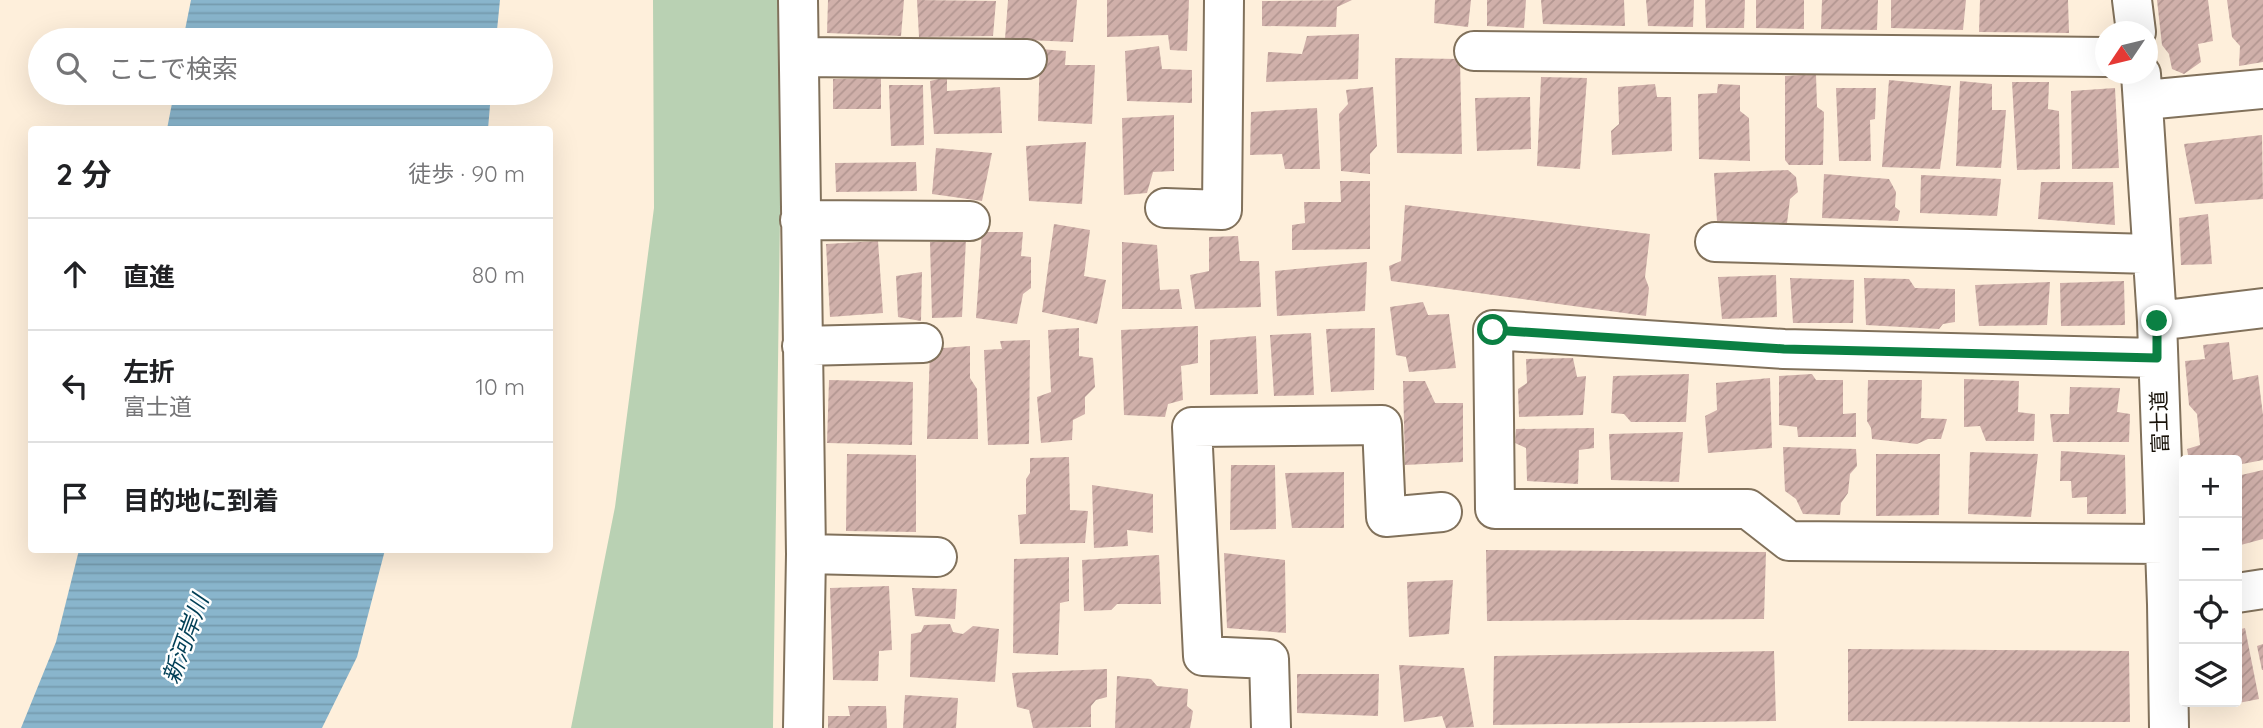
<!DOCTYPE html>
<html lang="ja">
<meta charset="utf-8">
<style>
body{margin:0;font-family:Quicksand,"Noto Sans JP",sans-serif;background:#f2f2f2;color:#202124}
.controls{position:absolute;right:21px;bottom:21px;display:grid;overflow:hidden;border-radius:7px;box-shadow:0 7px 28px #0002}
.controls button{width:63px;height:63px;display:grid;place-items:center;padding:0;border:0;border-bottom:2px solid #e0e0e0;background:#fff;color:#202124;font:35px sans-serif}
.compass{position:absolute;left:2095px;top:21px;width:63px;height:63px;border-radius:50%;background:#fff;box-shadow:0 7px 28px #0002;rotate:235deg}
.stop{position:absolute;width:21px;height:21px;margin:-16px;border:5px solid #0b8043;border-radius:50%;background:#fff}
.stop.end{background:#0b8043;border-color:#fff;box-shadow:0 2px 7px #0008}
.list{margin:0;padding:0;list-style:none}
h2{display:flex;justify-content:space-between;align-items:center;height:91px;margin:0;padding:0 28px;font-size:30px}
h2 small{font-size:23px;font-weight:400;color:#757577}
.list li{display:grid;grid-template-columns:46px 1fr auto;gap:21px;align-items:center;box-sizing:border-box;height:112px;padding:0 28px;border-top:2px solid #e0e0e0}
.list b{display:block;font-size:26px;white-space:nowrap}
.list p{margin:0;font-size:23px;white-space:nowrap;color:#757577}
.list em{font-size:23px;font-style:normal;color:#757577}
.icon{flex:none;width:38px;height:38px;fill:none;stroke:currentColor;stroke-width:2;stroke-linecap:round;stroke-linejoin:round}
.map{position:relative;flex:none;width:2263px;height:728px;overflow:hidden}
.search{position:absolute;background:#fff;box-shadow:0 7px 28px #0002;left:28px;top:28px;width:525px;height:77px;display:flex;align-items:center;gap:18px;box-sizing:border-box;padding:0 24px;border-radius:38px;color:#757577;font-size:26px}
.panel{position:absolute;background:#fff;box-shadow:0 7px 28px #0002;left:28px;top:126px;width:525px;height:427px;border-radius:7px}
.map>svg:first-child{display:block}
.green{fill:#b9d1b3}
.water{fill:url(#water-rules)}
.building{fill:url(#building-hatch)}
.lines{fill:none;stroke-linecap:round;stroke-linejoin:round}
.minor-casing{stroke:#81715b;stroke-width:42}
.minor{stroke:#fff;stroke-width:38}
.route{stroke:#0b8043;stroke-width:9}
.labels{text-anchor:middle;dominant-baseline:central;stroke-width:5;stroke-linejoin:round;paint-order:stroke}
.street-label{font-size:21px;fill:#181209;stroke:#fff}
.water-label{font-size:23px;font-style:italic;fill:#003e55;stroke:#fff}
</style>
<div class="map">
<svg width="2263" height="728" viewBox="0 0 2263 728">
<defs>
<pattern id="water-rules" width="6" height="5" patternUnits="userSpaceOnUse" patternTransform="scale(1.75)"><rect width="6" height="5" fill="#89b5cc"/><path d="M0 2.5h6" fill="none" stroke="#769bae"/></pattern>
<pattern id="building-hatch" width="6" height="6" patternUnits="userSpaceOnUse" patternTransform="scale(1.75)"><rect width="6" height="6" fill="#d0b0aa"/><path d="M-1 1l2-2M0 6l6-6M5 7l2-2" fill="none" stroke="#b29691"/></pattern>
</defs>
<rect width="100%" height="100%" fill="#feefdb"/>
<!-- green -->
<path class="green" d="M653,0h130l-10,728h-202l44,-221 39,-299z"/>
<!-- water -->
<path class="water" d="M191,0h309l-4,40h-313z
M174,93h317l-3,36h-321z
M79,550h306l-28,107 -35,71h-301l35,-86z"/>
<!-- building -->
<path class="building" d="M828,0h76l-3,36 -74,-3z
M917,0l79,1 -3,35 -74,1z
M1008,0h69l-4,42 -68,-3z
M1107,0h82l-2,51 -17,-1 -2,-15 -61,2z
M1352,0l-15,7 -1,20 -74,-1v-25z
M1435,0h36l-3,27 -34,-4z
M1487,0h39l-2,28 -37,-2z
M1541,0h83l1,26 -82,-2z
M1646,0h48l-1,27 -45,-1z
M1705,0h40l-1,28h-38z
M1756,0h48v29l-48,-1z
M1822,0h56l-1,30 -56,-1z
M1891,0h75l-3,30 -72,-2z
M1980,0h88l1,33 -90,-1z
M2157,0h51l5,41 -15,3 3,18 -17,12 -12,-5 -3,-15 -7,-9z
M2227,0h36v62l-24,4 1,-20 -8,-9z
M1359,34l-1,45 -92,3 2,-30 34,2 5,-18z
M1159,46l3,23 30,1v33l-65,-2 -2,-50z
M1040,49l26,2 -1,14h30l-3,59 -54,-3z
M1395,58l65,1 2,95 -65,-1z
M1816,74l1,33 7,5 -1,53h-34l-4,-5v-84z
M947,77v14l53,-4 2,46 -68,1 -4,-53z
M1541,77l46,1 -7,91 -43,-3z
M881,78v31h-48v-30z
M1889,80l62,6 -11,83 -58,-2z
M1960,81l32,3v26h14l-5,58 -45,-2z
M2012,82h37l-1,27 11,2 1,58 -43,1z
M1655,84l2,13h14l1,54 -60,4 -1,-24 8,-7 -1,-37z
M1718,84l22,1v26l9,7 1,43 -51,-2 -1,-65 19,-1z
M889,85h34l1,60 -33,1z
M1373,87l4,59 -7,8v20l-29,-3 -2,-57 9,-10 -2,-14z
M1836,88h40l-1,31 -5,1 1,41h-32z
M2115,88l4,80 -47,1 -1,-78z
M1530,97l1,52 -54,2 -2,-53z
M1317,108l3,61h-35l-3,-15 -32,1 1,-43z
M1174,115v56l-21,1 -6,21 -23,2 -2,-77z
M2262,135l1,64 -68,5 -11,-60z
M1086,142l-4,62 -53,-3 -3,-55z
M936,148l56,5 -10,48 -50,-7z
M916,162l1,29 -81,1 -1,-29z
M1788,170l8,7 2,15 -8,7 -3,24 -70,-2 -3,-48z
M1824,174l65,5 7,13 -1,15 5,4 -2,10 -76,-3z
M1921,175l80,4 -4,37 -77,-3z
M1340,181h30v68l-78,1v-25l13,-2 -1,-21h37z
M2041,182h72l2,43 -77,-6z
M1405,205l245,29 -5,43 4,11 -3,28 -255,-35 -2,-15 12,-5z
M2208,214l4,50 -31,1 -2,-47z
M1054,224l36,6 -6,46 22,4 -9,44 -55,-12z
M982,232h41l-2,24 10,1v31l-8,6 -6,30 -41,-6z
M1238,236l2,25h19l2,46 -66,2 -5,-34 19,-4v-34z
M966,239l-4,78 -30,1 -2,-76z
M878,241l5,72 -53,4 -4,-73z
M1122,242l35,3 3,45 19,-1 3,20h-60z
M1367,262l-2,49 -88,5 -2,-45z
M922,272l-1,49 -23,-4 -2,-41z
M1776,275l1,42 -55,2 -4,-42z
M1790,278l64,2 -1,43h-60z
M1864,278l45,1 6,9 40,1v33l-12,2 -4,5 -73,-4z
M2124,281l1,44 -64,1 -1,-43z
M2050,282l-3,43 -68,1 -4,-41z
M1423,302l5,13 21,-1 7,54 -47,4 -3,-15 -10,-2 -6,-48z
M1198,326v37l-17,3 2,34 -15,4 -3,13 -41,-2 -3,-85z
M1079,328v28l14,2 2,29 -10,10v17l-12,6 -1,20 -31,3 -4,-46 14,-5 -3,-62z
M1375,328l-1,62 -43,2 -5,-63z
M1311,333l3,62 -40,1 -4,-61z
M1256,336l2,58 -48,1v-55z
M1030,340l-1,104 -41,1 -4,-95 18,-1 -2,-8z
M2229,342l4,38 25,-5 5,40v45l-26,5v-5h-48l-2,-11 13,-4 -3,-31 -8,-9 -4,-44 20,-2 -2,-14z
M970,346v32l7,11 1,50h-51l3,-90z
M1573,358l4,19 9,-1 -3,39 -64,2 -1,-28 9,-6 -1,-24z
M1689,374l-3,48h-55l-7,-8 -13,-1 2,-37z
M1812,374l4,6h27v34l13,-1v24h-58l-1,-10 -18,-2v-49z
M1770,378l2,70 -64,5 -3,-37 12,-6 -1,-27z
M1964,379l55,2 -1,31 17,2 -1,27h-48l-6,-15 -16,1z
M829,380l84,2 -1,63 -85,-2z
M1868,380h54l-1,38 26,1 -6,20h-13l-11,5 -45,-5 -1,-11 -4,-7z
M1403,381h22l10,22h28v59l-58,3z
M2070,387l50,1 -3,24 13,2 -1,28h-76l-3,-28h19z
M1594,428v20l-15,2 -1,34 -51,-3 -1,-33 -11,-5 1,-14z
M1683,432l-4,50 -68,-2 -2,-46z
M1783,447l73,2 1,17 -7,8 -2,19 -7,10 -1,12 -37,-1 -7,-15 -11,-8z
M2061,451l64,4 1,59h-39v-17l-15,1 -1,-17h-11z
M1970,452l68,2 -7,63 -63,-3z
M847,454l69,1v77l-70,-1z
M1876,454h64l-1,61 -63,1z
M1069,457l1,53 18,1 -3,32 -65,1 -2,-29 8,-1v-35l4,-6v-15z
M1231,465h44l1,64 -46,1z
M2263,470v69l-26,7v-70z
M1344,472v56h-52l-7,-55z
M1092,485l61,9v39l-26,-3 1,16 -34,2z
M1486,550l280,2 -2,67 -277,2z
M1224,553l61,7 1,73 -59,-5z
M1159,555l2,49h-44l-6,6 -27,1 -2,-51z
M1069,557v44l-9,2 -2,52 -45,-2 1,-94z
M1453,580l-4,54 -40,3 -2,-55z
M889,586l3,64 -13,1 -1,30 -45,-1 -3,-92z
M912,588l45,1 -2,30 -40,-3z
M950,624l3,8 10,2 10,-8 26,3 -4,53 -85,-5 1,-43 10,-2 3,-7z
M2245,628l14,71 -36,7 -2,-4h16v-72z
M2263,644v26h-1l-5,-24z
M1848,649l281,2 1,71 -282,-1z
M1774,651l2,70 -283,4 1,-69z
M1399,665l65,3 10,59 -28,1 -4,-12 -38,6z
M1107,669v28l-11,3 -5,6v21l-58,1 -4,-18 -12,-3 -5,-34z
M1297,674h82l-1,42 -81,-3z
M1117,676l34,3 6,7 31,3 -1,17 6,5 -3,17h-75z
M905,695l53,3 -2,30h-53z
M848,706h38l1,22h-59v-12h22z"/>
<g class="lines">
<defs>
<path id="minor" d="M798,0l8,554 -3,174
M2132,0l4,32
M1474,51l632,6
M799,57l228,2
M2141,74l16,247 10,283 2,124
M2145,100l118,-11
M1165,208l57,2 2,-210
M800,220l170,1
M1715,242l436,12
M2157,321l106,-13
M802,346l121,-3
M2157,358l-373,-9 -291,-19 2,179h253l41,32 376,3
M806,554l131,3
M2237,593l26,-4
M1271,728l-2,-69 -66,-3 -11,-229 190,-2 4,92 56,-5"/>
</defs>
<!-- minor casing -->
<use href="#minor" class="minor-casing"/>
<!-- minor -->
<use href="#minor" class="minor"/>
</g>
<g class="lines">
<!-- route -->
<path class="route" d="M1493,330l291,19 373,9v-37"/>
</g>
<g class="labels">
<!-- street labels -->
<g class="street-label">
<text transform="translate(2159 422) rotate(-92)">富士道</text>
</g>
<!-- water labels -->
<g class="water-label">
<text transform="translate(185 639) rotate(-70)">新河岸川</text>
</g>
</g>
</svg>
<div class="controls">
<button>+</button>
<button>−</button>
<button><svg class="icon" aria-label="locate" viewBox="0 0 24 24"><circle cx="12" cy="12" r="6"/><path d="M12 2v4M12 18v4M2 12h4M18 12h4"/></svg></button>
<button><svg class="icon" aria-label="layers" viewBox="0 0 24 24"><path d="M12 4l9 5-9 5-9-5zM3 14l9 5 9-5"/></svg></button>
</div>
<svg class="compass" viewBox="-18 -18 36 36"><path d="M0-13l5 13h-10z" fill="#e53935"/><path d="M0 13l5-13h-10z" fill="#757577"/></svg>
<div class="stop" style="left:1493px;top:330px"></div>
<div class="stop end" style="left:2157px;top:321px"></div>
<div class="search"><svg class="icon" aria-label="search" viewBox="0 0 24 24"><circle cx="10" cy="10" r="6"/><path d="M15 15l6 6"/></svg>ここで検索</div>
<section class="panel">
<h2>2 分<small>徒歩 · 90 m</small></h2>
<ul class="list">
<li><svg class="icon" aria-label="ahead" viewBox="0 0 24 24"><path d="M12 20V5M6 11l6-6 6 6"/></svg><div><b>直進</b></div><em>80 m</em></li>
<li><svg class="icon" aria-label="left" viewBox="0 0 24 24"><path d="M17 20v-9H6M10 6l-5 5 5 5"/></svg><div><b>左折</b><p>富士道</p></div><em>10 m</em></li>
<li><svg class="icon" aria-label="arrive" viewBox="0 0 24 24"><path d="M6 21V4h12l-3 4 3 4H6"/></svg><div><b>目的地に到着</b></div></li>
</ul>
</section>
</div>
